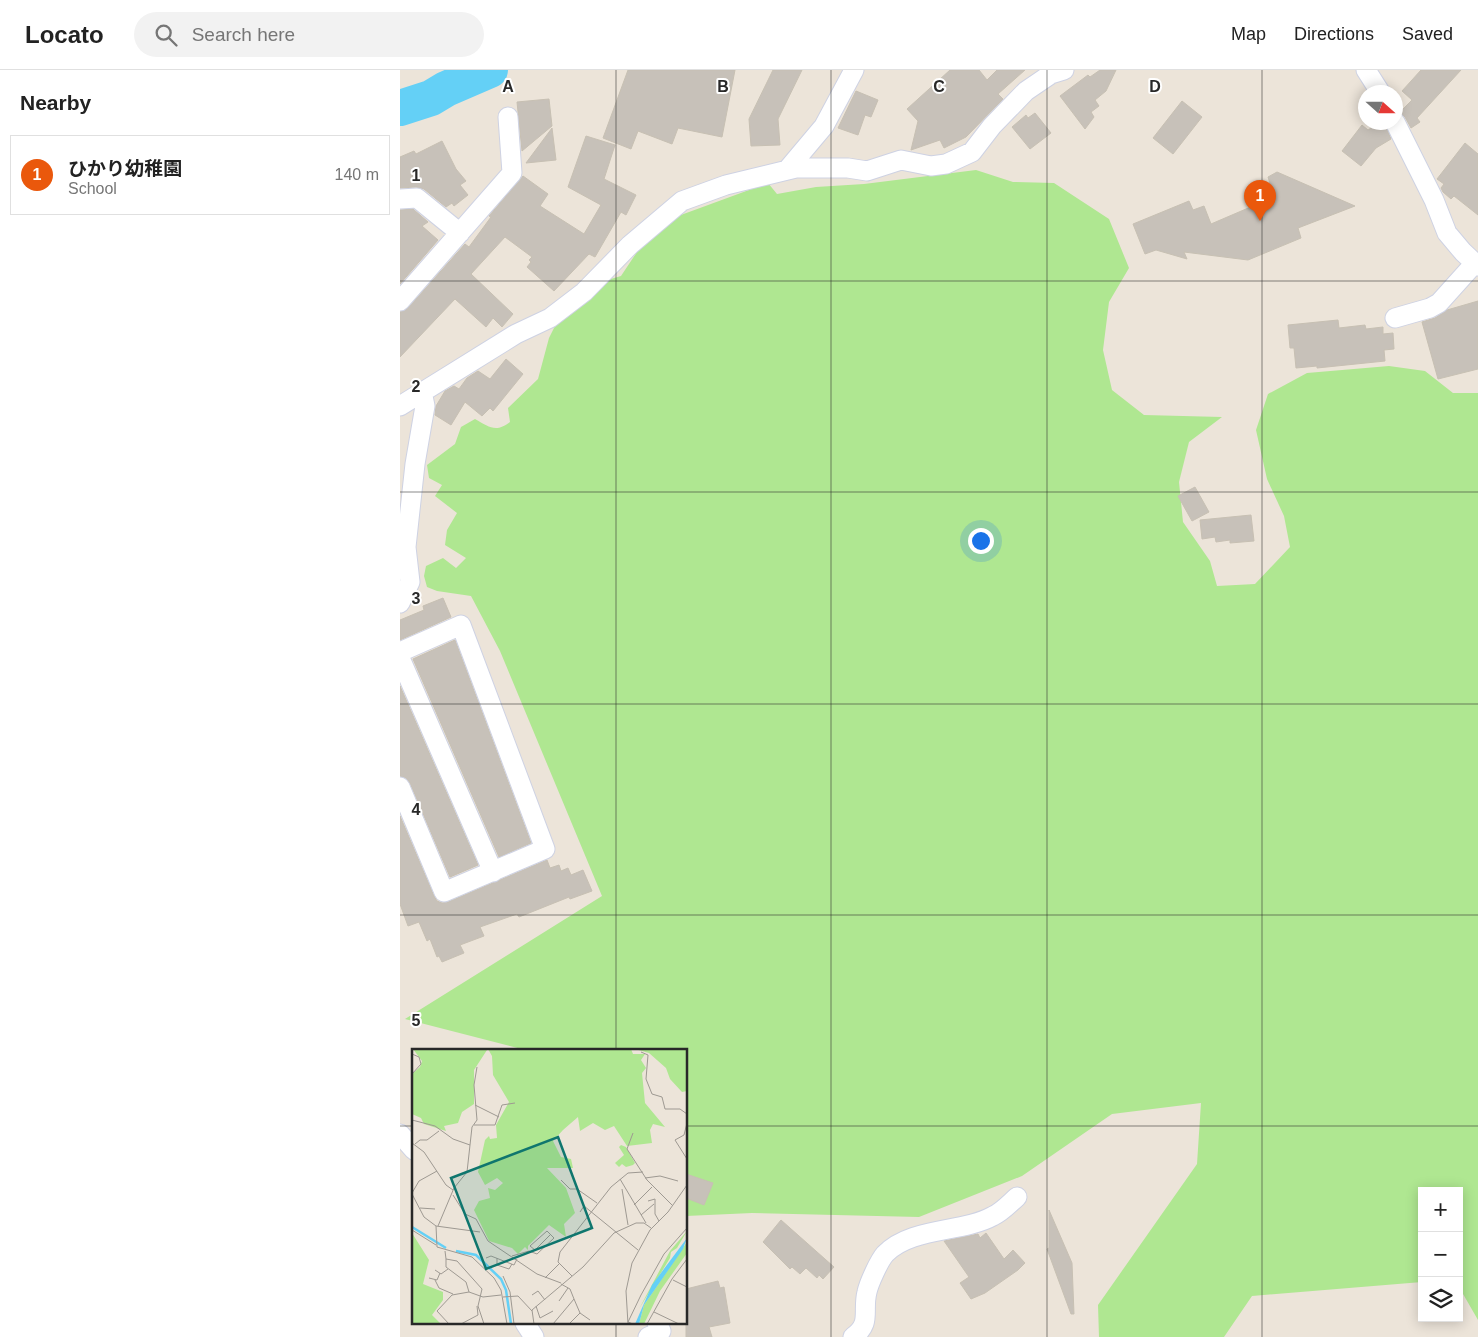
<!DOCTYPE html>
<meta charset="utf-8">
<style>
body{margin:0;font-family:Arial,"Noto Sans JP",sans-serif;background:#f2f2f2;color:#222}
.controls{position:absolute;right:15px;bottom:15px;display:grid;overflow:hidden;border-radius:0px;box-shadow:0 2px 12px #0003}
.controls button{width:45px;height:45px;display:grid;place-items:center;padding:0;border:0;border-bottom:1px solid #e0e0e0;background:#fff;color:#222;font:25px sans-serif}
.compass{position:absolute;left:958px;top:15px;width:45px;height:45px;border-radius:50%;background:#fff;box-shadow:0 2px 12px #0003;rotate:111deg}
.you{position:absolute;left:580px;top:470px;width:18px;height:18px;margin:-12px;border:4px solid #fff;border-radius:50%;background:#1a73e8;box-shadow:0 0 0 8px #1a73e833}
.badge{display:grid;place-items:center;width:32px;height:32px;border-radius:50%;background:#ea580c;color:#fff;font-size:16px;font-weight:700}
.pin{position:absolute;translate:-50% -41px;filter:drop-shadow(0 1px 2px #0008)}
.pin::after{content:'';position:absolute;top:26px;width:18px;height:15px;background:inherit;clip-path:polygon(0 0,100% 0,50% 100%)}
.list{margin:0;padding:0;list-style:none}
h2{display:flex;justify-content:space-between;align-items:center;height:65px;margin:0;padding:0 20px;font-size:21px}
h2 small{font-size:16px;font-weight:400;color:#767676}
.list li{display:grid;grid-template-columns:32px 1fr auto;gap:15px;align-items:center;box-sizing:border-box;height:80px;margin:0 10px 10px;padding:0 10px;border:1px solid #e0e0e0;border-radius:0px}
.list b{display:block;font-size:19px;white-space:nowrap}
.list p{margin:0;font-size:16px;white-space:nowrap;color:#767676}
.list em{font-size:16px;font-style:normal;color:#767676}
.icon{flex:none;width:28px;height:28px;fill:none;stroke:currentColor;stroke-width:2;stroke-linecap:round;stroke-linejoin:round}
.map{position:relative;flex:none;width:1078px;height:1267px;overflow:hidden}
header{display:flex;align-items:center;gap:30px;box-sizing:border-box;height:70px;padding:0 25px;background:#fff;border-bottom:1px solid #e0e0e0}
header strong{font-size:24px}
nav{display:flex;gap:28px;margin-inline-start:auto;font-size:18px}
.search{width:350px;height:45px;background:#f2f2f2;display:flex;align-items:center;gap:12px;box-sizing:border-box;padding:0 18px;border-radius:28px;color:#767676;font-size:19px}
main{display:flex}
aside{flex:1;background:#fff}
.map>svg:first-child{display:block}
.green{fill:#afe791}
.lines{fill:none;stroke-linecap:round;stroke-linejoin:round}
.river{stroke:#64d0f6;stroke-width:36}
.building{fill:#c7c1b9;stroke:#c7c0b3}
.minor-casing{stroke:#ced2e3;stroke-width:21}
.minor{stroke:#fff;stroke-width:19}
.grid{fill:none;stroke:#282828;stroke-width:1;stroke-opacity:0.55}
.inset-river{fill:none;stroke:#64d0f6;stroke-width:2.5}
.inset-road{fill:none;stroke:#9e9992;stroke-width:1}
.view{fill:#0f766e;fill-opacity:0.15;stroke:#0f766e;stroke-width:2.5}
.inset-edge{fill:none;stroke:#282828;stroke-width:2.5}
.grid-label{font-size:16px;text-anchor:middle;font-weight:bold;fill:#282828;stroke:#fff;stroke-width:4;stroke-linejoin:round;paint-order:stroke}
</style>
<header>
<strong>Locato</strong>
<div class="search"><svg class="icon" aria-label="search" viewBox="0 0 24 24"><circle cx="10" cy="10" r="6"/><path d="M15 15l6 6"/></svg>Search here</div>
<nav><a>Map</a><a>Directions</a><a>Saved</a></nav>
</header>
<main>
<aside>
<h2>Nearby<small></small></h2>
<ul class="list">
<li><span class="badge">1</span><div><b>ひかり幼稚園</b><p>School</p></div><em>140 m</em></li>
</ul>
</aside>
<div class="map">
<svg width="1078" height="1267" viewBox="0 0 1078 1267">
<rect width="100%" height="100%" fill="#ece4d9"/>
<!-- green -->
<path class="green" d="M576,100l37,12 41,1 55,36 20,49 -20,34 -6,48 9,40 32,25 78,2 -33,25 -10,40 4,40 27,39 7,25 38,-2 35,-37 -6,-31 -17,-37 -11,-49 12,-36 39,-21 82,-7 36,5 28,22h25v927l-19,-33v-96h-37v91l-170,14 -28,41h-125l-1,-32 99,-141 4,-61 -89,11 -90,62 -103,41 -167,-4 -66,3v-165h-157l-124,-32 197,-123 -102,-245 -29,-55 -34,-5 -10,-4 -3,-11 2,-10 17,-8 13,10 10,-10 -21,-13 2,-15 10,-17 -22,-17 7,-11 -13,-7 -2,-13 28,-21 6,-17 14,-8c14,8 21,14 35,3l-2,-14 30,-29 11,-41 8,-16 47,-41 17,-5 16,-24 33,-33 98,-36 9,11 39,-7 48,-3z"/>
<g class="lines">
<!-- river -->
<path class="river" d="M0,38l31,-10 15,-9 44,-19"/>
</g>
<!-- building -->
<path class="building" d="M228,0h107l-13,67 -44,-9 -6,16 -34,-13 -7,18 -28,-11z
M373,0h29l-24,49 2,26 -29,1 -2,-27z
M550,0h29l8,10 10,-10h28l-27,24 5,5 -37,38 -22,11 -4,-8 -29,10 7,-29 -11,-12z
M700,0h16l-10,21 -11,9 4,6 -8,6 3,5 -9,12 -25,-33 28,-21 2,2z
M1021,0h40l-44,48 3,4 -9,6 -6,-11 -5,-5 12,-12 -10,-9z
M456,21l22,9 -7,17 -6,-2 -7,20 -20,-7z
M149,29l3,27 -30,25 -5,-49z
M782,31l20,16 -29,37 -20,-16z
M635,43l16,20 -21,16 -18,-22 14,-12 2,3z
M980,52h4l7,17 -15,9 -15,18 -19,-15 20,-26 6,5z
M152,58l4,32 -30,3z
M186,66l29,9 -11,34 32,16 -10,20 -5,-3 -26,45 -6,-3 -35,37 -27,-24 4,-5 -2,-2 3,-3 -27,-20 -34,37 42,40 -11,13 -9,-9 -7,9 -31,-28 -55,58v-45l8,-4 57,-64 4,3 22,-30 -2,-1 34,-40 25,18 -8,12 44,28 17,-29 -33,-18z
M42,71l14,28 10,12 -6,4 8,10 -14,11 -2,-3 -6,4 -22,-18 -8,-2 -16,1v-31l14,-6 2,3z
M1065,73l13,11v61l-24,-19 -3,3 -8,-7 -2,-4 3,-4 -7,-5z
M877,102l78,34 -57,22 3,10 -53,22 -64,-8 3,7 -31,-9 -11,4 -12,-30 56,-23 4,9 11,-4 7,18 63,-27 -6,-20z
M13,139l15,13 -6,4 16,14 -38,44v-74z
M1078,231v68l-40,10 -16,-57 13,-4 12,-8z
M938,250l1,8 26,-3 1,4 17,-2v7l10,-1 1,16 -10,1 1,11 -68,7v-2l-21,2 -2,-20h-4l-2,-23z
M106,289l17,15 -30,37 -3,-3 -8,8 -17,-14 -14,23 -16,-10 1,-9 9,-15 9,-5 5,3 8,-11 11,-7 12,8z
M795,417l14,25 -17,9 -14,-25z
M851,445l3,26 -24,2v-3l-14,2 -1,-5 -13,2 -2,-19z
M43,528l8,19 -51,23v-20l24,-10 -1,-4z
M55,570l76,203 -32,14 -86,-198z
M0,616l78,179 -28,12 -40,-94 -4,-5 -6,-2z
M0,746l34,80 3,5 5,2 6,-1 99,-42 3,8 9,-3 2,6 7,-3 3,7 12,-5 9,21 -22,8 -1,-2 -50,20 -2,-3 -37,13 4,9 -24,9 4,8 -22,9 -3,-6 -2,1 -7,-18 -3,2 -8,-19 -11,4 -8,-22z
M286,1104l27,9 -9,22 -18,-7z
M649,1140l23,53 2,51h-3l-24,-65 2,-1z
M381,1150l53,47 -11,12 -4,-4 -2,3 -11,-10 -6,6 -8,-7 -2,2 -27,-27z
M586,1163l18,26 9,-9 12,13 -7,7 -33,23 -14,6 -11,-16 9,-6 -25,-36 34,-7 2,4z
M318,1211l2,7 4,-1 6,36 -21,4 3,10h-26v-48z"/>
<g class="lines">
<defs>
<path id="minor" d="M966,0l14,22
M995,52l39,78 13,33 16,19 15,14
M387,100l37,-44 30,-56
M0,129l17,-1 43,35
M0,231l112,-128 -4,-56
M995,248l35,-10 9,-5 35,-39
M0,336l116,-72 34,-16 34,-26 46,-47 52,-44 44,-16 70,-17h52l19,3 34,-11 30,6 15,-2 26,-12 20,-26 34,-35 25,-17 13,-4
M0,533l10,-21 -4,-35 9,-83 10,-58 -3,-15
M0,582l61,-27 84,224 -101,43 -44,-105
M0,588l93,214
M0,1064l14,16
M125,1253l9,14
M248,1267l13,-6 -4,-8
M453,1267c19,-14 9,-25 14,-45 2,-9 12,-31 18,-38 26,-27 77,-21 108,-38 9,-4 17,-13 24,-19"/>
</defs>
<!-- minor casing -->
<use href="#minor" class="minor-casing"/>
<!-- minor -->
<use href="#minor" class="minor"/>
</g>
<!-- grid -->
<path class="grid" d="M216,0v981M431,0v1267M647,0v1267M862,0v1267M0,211h1078M0,422h1078M0,634h1078M0,845h1078M0,1056h14M286,1056h792M216,1253v14"/>
<!-- overview -->
<g transform="translate(12 979)">
<rect width="275" height="275" fill="#ece4d9"/>
<path d="M1,0l74,1 -13,20v34l-12,8 -4,11 -14,3 2,5 -22,-7 -3,-6 -9,-4v-40l8,-7 2,-6zM76,0h143l2,5h12l-4,6 5,8 -4,5 3,30 20,24 -12,-3 -3,6 2,13 -25,3 -13,-20 -9,4 -12,-7 -13,8 -2,-14 -15,13 -10,11 8,16 10,2 2,9h-26l19,20 9,25 -11,11 2,13 -17,-12 -21,21v4l-3,-3 -7,7 -6,-6 -23,-7 -15,-31 5,-9 11,-3 -2,-10 7,2 8,-7 -6,-5 -12,7 -7,-13 7,-32 4,-4 1,3 7,-1 -1,-13 13,-23 -16,-27 -1,-19zM223,0h52v42l-5,1 -12,-13 -4,-11 -17,-15zM209,96l5,2 9,16 -2,2 -7,2 -4,-3 -3,3 -4,-4 9,-8 -5,-8zM275,182l-10,17 -6,4 -1,6 -31,51 31,-58zM0,184l17,27 -6,24 20,8v8l-11,15 9,9h-29zM275,193v11l-27,38 -16,33h-5l5,-19z" fill="#afe791"/>
<path d="M275,189l-4,11 -39,56 -5,19h-4l17,-39z" fill="#64d0f6"/>
<path class="inset-river" d="M0,178l34,21M44,202l20,4 25,24 5,11 5,34"/>
<path class="inset-road" d="M229,3l7,3 -2,24 6,15 10,3 3,12h15l7,5M0,5l7,3 2,7 -9,10M63,56l24,12M0,71l23,6 18,13 17,6M275,74l-3,12 -9,5 12,19M62,76h21l7,-20 13,-2M221,84l-6,16 20,31 26,26M0,94l12,9 22,33 7,5M3,95l5,-4h7l12,-9M233,129l15,-2 18,5M208,130l26,44M149,131l9,9h7l20,14M210,140l6,36M0,144l7,-12 18,-10M0,145l12,23 12,9 1,21 35,10 22,21 7,12 6,34M41,146l12,19 11,5 12,22 49,33 24,9M236,152l7,-2v15l4,7M222,156l18,-18M8,159l15,1M168,163l4,-6 54,44M229,166l13,-11M24,177l44,6M26,177l16,-38 13,-16 5,-45 5,-7 -3,-35 3,-18M0,181l24,15M33,202l1,8 11,2 25,28 -4,17 6,18M122,202l16,-16M100,207l17,-5 8,3 17,-16 -7,-7 -17,15 5,4M74,209l5,-2 23,9 3,-6M85,209v7l12,4 3,-5M34,210v8l20,15 3,10M23,221l6,4 7,-5M91,227l7,16 4,32M160,227l-14,-14 2,-10 51,-65 17,-14 15,-1M17,229l8,2 3,-7M133,229l14,-14M23,231l4,8 14,6M261,231l14,7M120,246l6,-4 7,9M91,248l15,-1 14,15M162,250l6,14 10,7M147,252l9,-13M124,257l4,12 13,-7M242,263l25,12M37,275l-12,-13 15,-16 17,-3 14,5 18,-2M49,275l17,-9 -1,-9M122,275l-2,-14 51,-43 31,-34 22,-10h8l7,5M141,275l21,-25 -4,-10 -9,-5M157,275l11,-11M216,275l-2,-33 6,-28 18,-33 18,-18 19,-27M221,275l-5,-2 13,-27 23,-41 23,-26M235,275l25,-45 15,-20"/>
<path class="view" d="M146,88l34,91 -106,41 -35,-91z"/>
<rect width="275" height="275" class="inset-edge"/>
</g>
<g class="grid-label">
<text x="108" y="22">A</text>
<text x="323" y="22">B</text>
<text x="539" y="22">C</text>
<text x="755" y="22">D</text>
<text x="16" y="111">1</text>
<text x="16" y="322">2</text>
<text x="16" y="534">3</text>
<text x="16" y="745">4</text>
<text x="16" y="956">5</text>
</g>
</svg>
<div class="controls">
<button>+</button>
<button>−</button>
<button><svg class="icon" aria-label="layers" viewBox="0 0 24 24"><path d="M12 4l9 5-9 5-9-5zM3 14l9 5 9-5"/></svg></button>
</div>
<svg class="compass" viewBox="-18 -18 36 36"><path d="M0-13l5 13h-10z" fill="#e53935"/><path d="M0 13l5-13h-10z" fill="#767676"/></svg>
<div class="you"></div>
<div class="pin badge" style="left:860px;top:151px">1</div>
</div>
</main>
